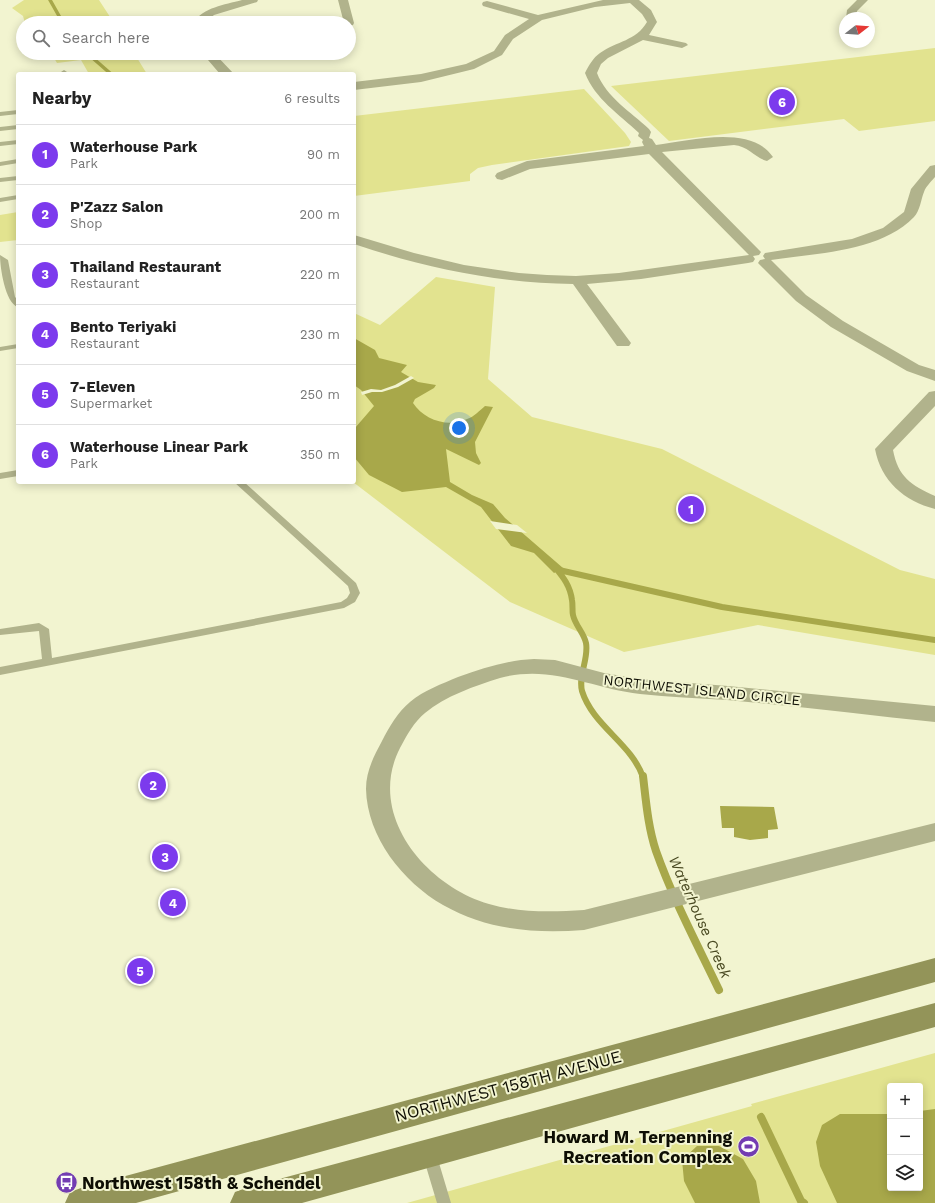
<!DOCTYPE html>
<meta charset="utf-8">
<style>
body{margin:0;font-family:"Work Sans",sans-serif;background:#f6f6f6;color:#222}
.controls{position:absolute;right:12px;bottom:12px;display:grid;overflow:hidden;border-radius:4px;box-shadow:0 2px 10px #0003}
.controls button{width:36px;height:36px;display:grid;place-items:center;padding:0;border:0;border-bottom:1px solid #e0e0e0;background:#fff;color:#222;font:20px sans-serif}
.compass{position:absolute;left:839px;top:12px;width:36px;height:36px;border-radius:50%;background:#fff;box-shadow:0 2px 10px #0003;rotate:73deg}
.you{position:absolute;left:459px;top:428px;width:14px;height:14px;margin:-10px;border:3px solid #fff;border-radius:50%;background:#1a73e8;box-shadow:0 0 0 6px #1a73e833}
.badge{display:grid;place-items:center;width:26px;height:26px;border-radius:50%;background:#7c3aed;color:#fff;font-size:13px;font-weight:700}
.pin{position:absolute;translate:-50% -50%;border:2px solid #fff;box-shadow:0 1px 4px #0006}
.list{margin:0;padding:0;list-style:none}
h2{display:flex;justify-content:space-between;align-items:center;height:52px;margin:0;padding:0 16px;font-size:17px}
h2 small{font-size:13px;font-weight:400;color:#767676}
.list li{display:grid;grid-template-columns:26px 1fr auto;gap:12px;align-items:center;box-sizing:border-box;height:60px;padding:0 16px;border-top:1px solid #e0e0e0}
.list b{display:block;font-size:15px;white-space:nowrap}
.list p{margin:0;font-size:13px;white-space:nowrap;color:#767676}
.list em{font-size:13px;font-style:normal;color:#767676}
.icon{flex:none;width:22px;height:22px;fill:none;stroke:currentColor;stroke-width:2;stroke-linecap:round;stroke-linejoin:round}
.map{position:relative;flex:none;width:935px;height:1203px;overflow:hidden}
.search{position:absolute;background:#fff;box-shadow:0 2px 10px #0003;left:16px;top:16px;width:340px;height:44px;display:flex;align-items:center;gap:10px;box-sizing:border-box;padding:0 14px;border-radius:22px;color:#767676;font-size:15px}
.panel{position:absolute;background:#fff;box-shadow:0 2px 10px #0003;left:16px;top:72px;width:340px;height:412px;border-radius:4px}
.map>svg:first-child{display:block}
.green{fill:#e2e38f;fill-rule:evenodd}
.water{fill:#a8a84a}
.pier{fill:#f2f4d0}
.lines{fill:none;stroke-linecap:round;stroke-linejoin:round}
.stream-far2{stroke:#a8a84a;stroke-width:3.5}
.stream-far1{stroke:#a8a84a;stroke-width:6}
.stream{stroke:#a8a84a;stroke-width:8}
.lane{fill:#b1b38c;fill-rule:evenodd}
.street{fill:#b1b38c;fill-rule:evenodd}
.secondary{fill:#939459;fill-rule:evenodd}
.labels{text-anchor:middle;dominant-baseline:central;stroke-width:4;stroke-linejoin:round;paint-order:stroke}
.street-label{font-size:14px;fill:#0e0e04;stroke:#f2f4d0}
.water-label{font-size:15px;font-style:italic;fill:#484820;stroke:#f2f4d0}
.near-street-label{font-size:17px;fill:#0e0e04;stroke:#f2f4d0}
.near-poi-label{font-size:17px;font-weight:bold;fill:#0e0e04;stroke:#f2f4d0;text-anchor:end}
</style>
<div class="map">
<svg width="935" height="1203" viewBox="0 0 935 1203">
<rect width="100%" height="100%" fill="#f2f4d0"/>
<!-- green -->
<path class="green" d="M24,0h75l15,23h-89l-2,-7 -11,-8z
M935,48v73l-76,10 -15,-12 -175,22 -58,-55z
M51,53h83l13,21h-58l-8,-14 -24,3z
M584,89l41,44 6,9 -2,4 -137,19 -14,3 -8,6v7l-116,15v-80z
M18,212v28l-18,2v-27z
M436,277l59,10 -7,92 44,38 130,32 238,121 35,9v76l-177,-30 -134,27 -114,-50 -157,-120 1,-169 26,12z
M935,1053v150h-528l345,-97 -1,-2zM890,1086h30v102h-30z"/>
<!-- water -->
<path class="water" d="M354,338l21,12 4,8 28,7 -6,7 17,10 18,3 -2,3 -19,11 -2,4c11,17 35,25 54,16 7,-2 13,-9 18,-13l8,1 -18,35 1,11 5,10 -2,2 -33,-16 4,33 22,13 21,9 12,14 58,50 -9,5 -20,-20 -23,-7 -30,-39 -35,-20 -44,5 -33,-17 -15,-18 1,-29 19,-22 -13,-16 -7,-5z
M720,806l54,1 4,22 -10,1v8l-18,2 -16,-3v-9h-12z
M935,1109v94h-98l-17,-37 -4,-24 6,-17 18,-11h50v74h30v-77z
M697,1146h22l24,13 13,22 4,22h-65l-11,-22 -2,-21z"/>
<!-- pier -->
<path class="pier" d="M411,376l3,2 -16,9 -16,5h-10l-10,3 -1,-3 10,-3 10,1 14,-5z
M490,521l27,4 10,8 -31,-4z"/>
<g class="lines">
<!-- stream-far2 -->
<path class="stream-far2" d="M50,0l13,23
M87,53l24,21"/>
<!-- stream-far1 -->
<path class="stream-far1" d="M554,566c9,11 16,19 18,34 1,5 0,11 1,15 2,10 11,18 13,28 3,16 -8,32 -4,48 11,35 49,52 61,86
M559,570l163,37 213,33"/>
<!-- stream -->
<path class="stream" d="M643,776c3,25 5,51 13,75 17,48 41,93 63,139
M761,1117l40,84 3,2"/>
<!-- lane -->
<path class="lane" d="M64,70l6,4h-7l-2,-2z
M18,110v4l-18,2v-4z
M18,125v4l-18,2v-4z
M18,140v4l-18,2v-4z
M18,159v4l-18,3v-4z
M18,176v4l-18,2v-4z
M18,195v4l-18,3v-4z
M0,255l8,5 7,37 3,3v7c-13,-4 -18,-40 -18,-52z
M18,344v4l-18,3v-4z
M18,470v6l-18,3v-6z
M234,482h10l112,101 4,10 -5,9 -11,6 -344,67v-8l42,-8 -3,-28 -39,4v-6l39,-6 10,6 3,29 289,-56 6,-4 3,-5 -2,-7z
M429,1146l5,2 2,5 15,50h-14l-15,-50 2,-5z"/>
<!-- street -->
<path class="street" d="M242,0h16l-1,2 -43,13 -10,8h-11c11,-16 31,-18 49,-23z
M338,0h10l6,23 -1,2 -4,1v-3h-5z
M603,0h36l12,10 6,12 -8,13 37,8 2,2 -6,3 -39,-8 -35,18 -7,6 -4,9c9,24 34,39 52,56l2,3 -2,6 3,1 4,6c33,-4 95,-21 117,12l-6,4c-12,-3 -19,-15 -33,-16l-72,7 99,100 -2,3 -6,1 2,3 -2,3 -5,1 -107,16 -54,5 44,59 -2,3h-12l-44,-62c-76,-1 -148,-16 -219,-40v-9l60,18 50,12 55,8 28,2 29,1 43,-3 130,-18 -100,-101 -119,15 -28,11 -5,-1 -2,-3 2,-3 30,-12 117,-15 -2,-4 1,-2 -5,-4 1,-3c-20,-19 -44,-34 -54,-60 4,-8 8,-15 15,-20 17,-12 36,-12 47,-31l-5,-8 -12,-11 -35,4 -53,13 -29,19 -11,16 -28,14 -53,13 -67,8v-8l67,-8 45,-10 28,-13 11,-16 24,-16 -46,-13 -1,-2 1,-2 4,-1 51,14z
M857,0h11l-11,11 -1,7h-10l1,-8z
M202,53h12l20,21h-14z
M935,165v12c-4,5 -9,9 -11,15 -3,7 -4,19 -10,25 -34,35 -97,36 -143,43l35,35 37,26 76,44 16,5v11l-28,-10 -76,-44 -35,-26 -38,-38 2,-3 5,-1 -2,-3 2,-3 87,-14 31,-11 21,-16 7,-23 19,-23z
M935,391v15l-42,44c5,27 18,35 42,46v13c-31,-8 -54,-28 -60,-60l54,-57z
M534,659l21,1 49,13 36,6 88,7 207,20v16c-69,-7 -138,-16 -208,-22 -29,-2 -58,-3 -87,-6 -50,-6 -89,-30 -140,-16 -25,8 -55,18 -75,35 -11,9 -18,22 -25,35 -34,66 25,137 89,156 31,9 64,8 95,6l351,-87v18l-351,89c-49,4 -97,0 -141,-25 -40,-23 -76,-68 -77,-116 0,-18 8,-33 16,-48 7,-14 16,-29 28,-39 14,-12 32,-18 48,-25 25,-9 50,-17 76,-18z"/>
<!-- secondary -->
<path class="secondary" d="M935,958v24l-799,221h-71l5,-11 11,-4z
M935,1003v24l-633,176h-72l5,-11 11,-4z"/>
</g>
<!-- icons -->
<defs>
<symbol id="stadium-disc" viewBox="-11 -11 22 22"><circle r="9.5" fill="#733cb2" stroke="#f2f4d0"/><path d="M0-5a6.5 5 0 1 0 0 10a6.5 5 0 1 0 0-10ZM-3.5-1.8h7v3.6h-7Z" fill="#fff"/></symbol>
<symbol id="bus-disc" viewBox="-11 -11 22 22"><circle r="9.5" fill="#733cb2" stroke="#f2f4d0"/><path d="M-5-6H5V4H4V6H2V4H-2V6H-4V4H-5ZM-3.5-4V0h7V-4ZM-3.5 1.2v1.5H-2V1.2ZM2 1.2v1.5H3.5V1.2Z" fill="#fff"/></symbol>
</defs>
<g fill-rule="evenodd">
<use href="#stadium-disc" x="736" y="1134" width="25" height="25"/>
<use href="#bus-disc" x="54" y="1170" width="25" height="25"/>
</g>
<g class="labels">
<!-- street labels -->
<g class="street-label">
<text transform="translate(702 690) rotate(6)">NORTHWEST ISLAND CIRCLE</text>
</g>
<!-- water labels -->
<g class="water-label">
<text transform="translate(700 917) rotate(66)">Waterhouse Creek</text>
</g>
<!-- near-street labels -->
<g class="near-street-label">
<text transform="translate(508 1086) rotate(-15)">NORTHWEST 158TH AVENUE</text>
</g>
<!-- near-poi labels -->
<g class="near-poi-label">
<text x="732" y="1137">Howard M. Terpenning<tspan x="732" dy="20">Recreation Complex</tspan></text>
<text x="82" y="1183" text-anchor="start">Northwest 158th &amp; Schendel</text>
</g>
</g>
</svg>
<div class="controls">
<button>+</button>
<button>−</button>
<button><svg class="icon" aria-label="layers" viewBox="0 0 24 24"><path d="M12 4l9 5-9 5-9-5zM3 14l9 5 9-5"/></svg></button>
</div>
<svg class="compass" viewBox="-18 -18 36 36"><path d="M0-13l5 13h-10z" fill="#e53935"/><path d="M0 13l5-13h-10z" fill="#767676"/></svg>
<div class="you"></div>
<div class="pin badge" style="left:691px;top:509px">1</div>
<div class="pin badge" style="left:153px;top:785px">2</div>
<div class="pin badge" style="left:165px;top:857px">3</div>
<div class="pin badge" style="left:173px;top:903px">4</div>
<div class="pin badge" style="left:140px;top:971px">5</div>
<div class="pin badge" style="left:782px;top:102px">6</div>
<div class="search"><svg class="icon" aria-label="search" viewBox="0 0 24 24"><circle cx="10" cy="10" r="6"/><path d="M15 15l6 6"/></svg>Search here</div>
<section class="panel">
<h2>Nearby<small>6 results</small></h2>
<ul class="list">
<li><span class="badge">1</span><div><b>Waterhouse Park</b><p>Park</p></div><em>90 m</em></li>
<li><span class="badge">2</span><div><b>P'Zazz Salon</b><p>Shop</p></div><em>200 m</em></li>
<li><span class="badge">3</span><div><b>Thailand Restaurant</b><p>Restaurant</p></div><em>220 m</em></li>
<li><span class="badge">4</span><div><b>Bento Teriyaki</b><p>Restaurant</p></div><em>230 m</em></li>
<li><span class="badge">5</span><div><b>7-Eleven</b><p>Supermarket</p></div><em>250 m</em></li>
<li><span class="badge">6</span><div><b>Waterhouse Linear Park</b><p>Park</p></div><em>350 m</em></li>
</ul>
</section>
</div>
